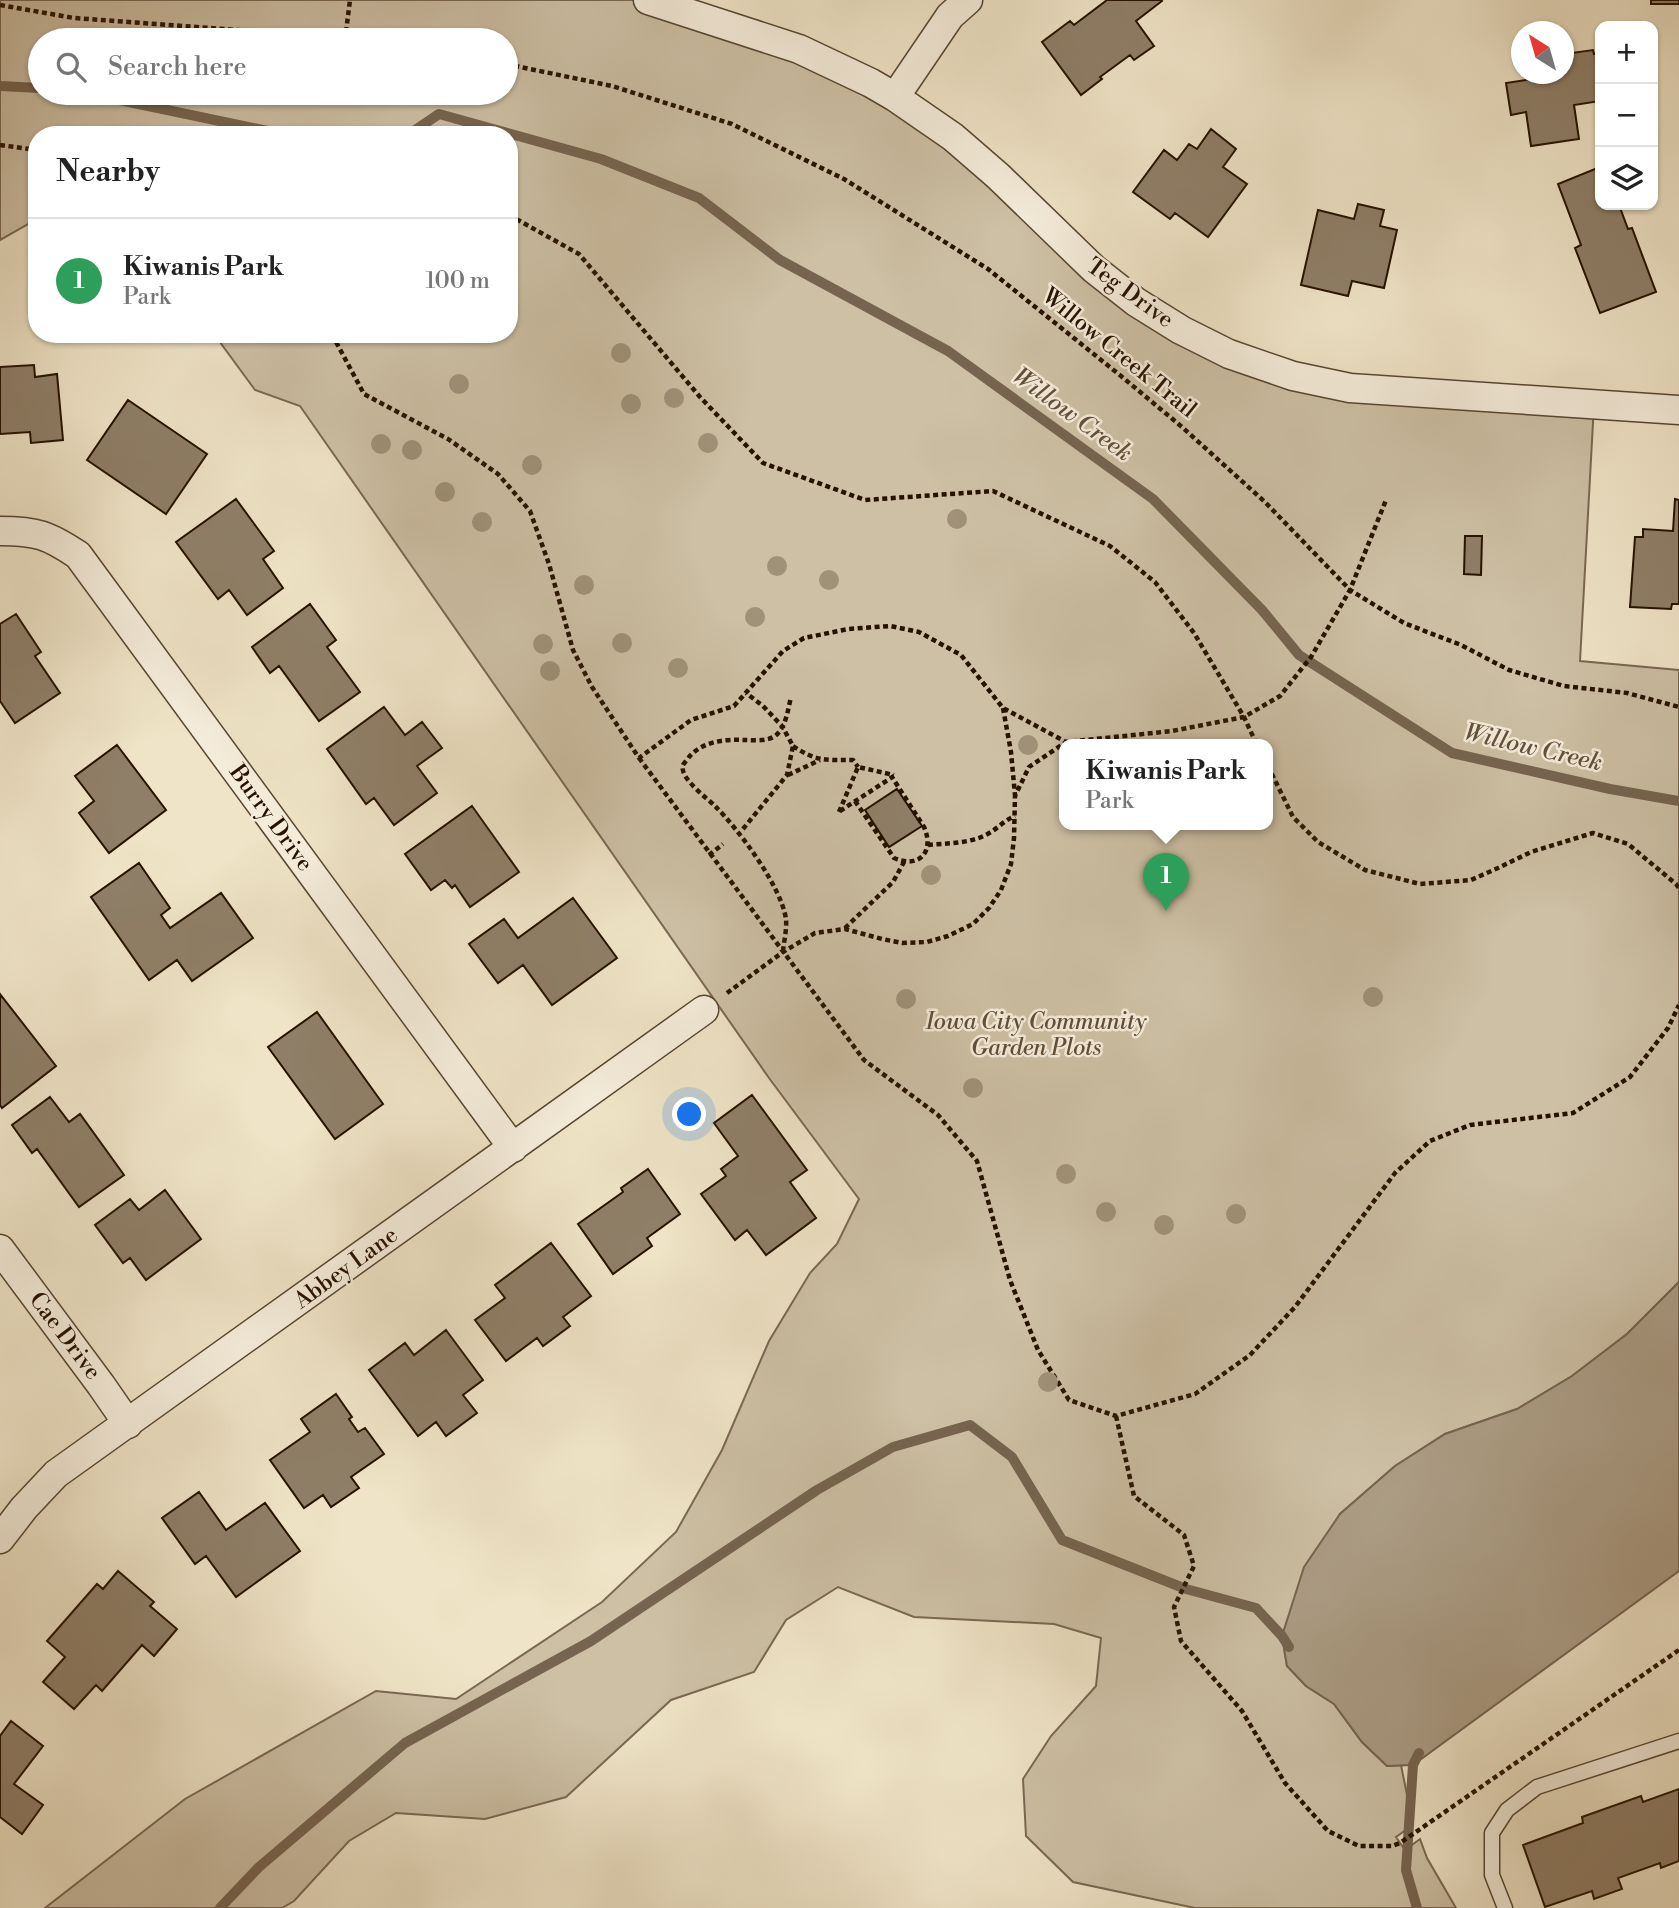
<!DOCTYPE html>
<meta charset="utf-8">
<style>
body{margin:0;font-family:"Libre Bodoni",serif;background:#f2f2f2;color:#222}
.controls{position:absolute;right:21px;top:21px;display:grid;overflow:hidden;border-radius:14px;box-shadow:0 2px 5px #0004}
.controls button{width:63px;height:63px;display:grid;place-items:center;padding:0;border:0;border-bottom:2px solid #e0e0e0;background:#fff;color:#222;font:35px sans-serif}
.compass{position:absolute;left:1511px;top:21px;width:63px;height:63px;border-radius:50%;background:#fff;box-shadow:0 2px 5px #0004;rotate:323deg}
.you{position:absolute;left:690px;top:1115px;width:24px;height:24px;margin:-18px;border:5px solid #fff;border-radius:50%;background:#1a73e8;box-shadow:0 0 0 10px #1a73e833}
.badge{display:grid;place-items:center;width:46px;height:46px;border-radius:50%;background:#8f2418;color:#fff;font-size:23px;font-weight:700}
.pin{position:absolute;translate:-50% -58px;filter:drop-shadow(0 2px 4px #0008)}
.pin::after{content:'';position:absolute;top:37px;width:24px;height:21px;background:inherit;clip-path:polygon(0 0,100% 0,50% 100%)}
.popup{position:absolute;left:1059px;top:739px;width:214px;height:91px;box-sizing:border-box;display:grid;place-content:center;border-radius:14px;background:#fff;filter:drop-shadow(0 2px 5px #0005);font-size:23px;white-space:nowrap;color:#767676}
.popup b{font-size:26px;color:#222}
.popup::after{content:'';position:absolute;left:50%;top:100%;margin-left:-14px;border:14px solid transparent;border-top-color:#fff}
.list{margin:0;padding:0;list-style:none}
h2{display:flex;justify-content:space-between;align-items:center;height:91px;margin:0;padding:0 28px;font-size:30px}
h2 small{font-size:23px;font-weight:400;color:#767676}
.list li{display:grid;grid-template-columns:46px 1fr auto;gap:21px;align-items:center;box-sizing:border-box;height:126px;padding:0 28px;border-top:2px solid #e0e0e0}
.list b{display:block;font-size:26px;white-space:nowrap}
.list p{margin:0;font-size:23px;white-space:nowrap;color:#767676}
.list em{font-size:23px;font-style:normal;color:#767676}
.icon{flex:none;width:38px;height:38px;fill:none;stroke:currentColor;stroke-width:2;stroke-linecap:round;stroke-linejoin:round}
.map{position:relative;flex:none;width:1679px;height:1908px;overflow:hidden}
.search{position:absolute;background:#fff;box-shadow:0 2px 5px #0004;left:28px;top:28px;width:490px;height:77px;display:flex;align-items:center;gap:18px;box-sizing:border-box;padding:0 24px;border-radius:38px;color:#767676;font-size:26px}
.panel{position:absolute;background:#fff;box-shadow:0 2px 5px #0004;left:28px;top:126px;width:490px;height:217px;border-radius:28px}
.map>svg:first-child{display:block}
.green{fill:#cdc0a5;stroke:#7a6853;stroke-width:2;fill-rule:evenodd}
.water{fill:#ab9c84;stroke:#766450;stroke-width:2}
.lines{fill:none;stroke-linecap:round;stroke-linejoin:round}
.stream{stroke:#766450;stroke-width:10}
.building{fill:#8f7f68;stroke:#261101;stroke-width:2}
.lane-casing{stroke:#584632;stroke-width:17}
.street-casing{stroke:#584632;stroke-width:31}
.path{stroke:#261101;stroke-width:4.5;stroke-dasharray:5 3.5;stroke-linecap:butt}
.lane{stroke:#f5eddb;stroke-width:14}
.street{stroke:#f5eddb;stroke-width:28}
.tree{fill:#a09279}
.labels{text-anchor:middle;dominant-baseline:central;stroke-width:5;stroke-linejoin:round;paint-order:stroke}
.street-label{font-size:23px;fill:#261101;stroke:#f5eddb}
.park-label{font-size:23px;font-style:italic;fill:#604e3a;stroke:#f5eddb}
.water-label{font-size:24px;font-style:italic;fill:#62503c;stroke:#f5eddb}
</style>
<div class="map">
<svg width="1679" height="1908" viewBox="0 0 1679 1908">
<rect width="100%" height="100%" fill="#efe4c7"/>
<filter id="stains"><feTurbulence type="fractalNoise" baseFrequency=".00286" numOctaves="4"/><feColorMatrix values="0 0 0 0 .2 0 0 0 0 .09 0 0 0 0 .02 0 0 0 .5 -.17"/></filter>
<radialGradient id="worn" r=".72"><stop offset=".6" stop-color="#630" stop-opacity="0"/><stop offset="1" stop-color="#630" stop-opacity=".3"/></radialGradient>
<!-- green -->
<path class="green" d="M0,0h648l223,83 223,186 199,107 301,28 -14,257 99,9v612l-52,52 -55,42 -55,33 -72,25 -50,32 -55,48 -49,97 -9,25 5,30 19,20 28,18 28,38 25,24 14,-1 12,60 -17,12 9,13 15,-11 7,19 29,50h-261l-122,-26 -47,-46 -3,-57 28,-43 45,-50 5,-48 -47,-14 -140,-7 -76,-30 -52,33 -32,52 -83,28 -105,97 -81,22 -89,-6 -47,28 -55,60 -12,7h-237l140,-109 191,-108 80,8 146,-97 74,-70 46,-82 47,-109 41,-68 27,-29 22,-45 -90,-121 -469,-672 -45,-16 -41,-56h295v-199h-472v84l-37,21zM40,40h466v53h-466zM1064,745h204v80h-204z"/>
<!-- water -->
<path class="water" d="M1679,1282v289l-266,194 -26,1 -25,-24 -28,-38 -28,-18 -19,-20 -5,-30 22,-69 36,-53 55,-48 50,-32 72,-25 55,-33 55,-42z"/>
<g class="lines">
<!-- stream -->
<path class="stream" d="M0,86l40,2
M86,93l201,42
M408,135l31,-21 162,45 98,39 81,62 168,91 205,148 109,111 37,45 153,98 158,36 69,12
M220,1908l39,-41 146,-124 186,-102 226,-151 76,-43 77,-22 42,32 50,83 124,49 70,19 26,28 7,11
M1417,1908l-11,-38 7,-105 6,-12"/>
</g>
<!-- building -->
<path class="building" d="M1107,0h54l1,1 -26,20 18,25 -20,14 -4,-5 -30,22 2,2 -21,16 -39,-53 28,-21 4,4z
M1651,0h28v4h-28z
M1593,50l1,4 6,-1v48l-26,4 5,34 -48,7 -5,-34 -15,3 -5,-32 26,-4 -1,-5h33v-20z
M1211,129l25,20 -13,18 24,17 -39,53 -33,-24 -5,6 -37,-27 31,-42 13,10 12,-16 8,5z
M1600,167v38h19l9,24 4,-1 24,64 -56,21 -25,-65 6,-3 -23,-61z
M1358,204l26,6 -4,16 17,4 -13,58 -32,-7 -4,15 -47,-11 17,-75 36,9z
M34,365l1,12 22,-3 6,66 -32,3 -1,-11 -30,2v-67z
M128,400l79,54 -41,60 -79,-54z
M236,499l38,52 -11,8 20,29 -36,27 -18,-25 -11,9 -42,-57z
M1675,499l4,1v104h-7l-1,5 -41,-2 5,-70h8v-8l30,2z
M1465,536h17l-1,39 -17,-1z
M310,604l26,36 -9,7 33,45 -41,29 -40,-55 -9,7 -18,-26z
M16,614l25,38 -6,4 25,37 -45,30 -15,-22v-77z
M384,707l21,28 17,-13 20,26 -25,18 20,27 -43,32 -20,-27 -8,6 -39,-55z
M117,745l49,65 -57,43 -30,-40 15,-12 -19,-25z
M897,789l25,37 -33,21 -24,-37z
M472,806l47,66 -49,35 -15,-22 -3,3 -7,-8 -14,10 -26,-36z
M139,863l31,45 -9,7 9,13 51,-35 32,45 -61,43 -15,-21 -28,20 -58,-83z
M573,898l44,60 -65,47 -29,-40 -25,18 -29,-39 35,-25 14,19z
M0,994l56,72 -54,42 -2,-3z
M317,1012l66,92 -48,35 -67,-92z
M752,1095l55,75 -17,12 26,36 -50,37 -19,-25 -12,10 -34,-46 25,-18 -5,-7 17,-13 -24,-33z
M50,1097l19,25 11,-8 44,61 -45,32 -42,-58 -5,4 -20,-28z
M648,1169l32,45 -33,24 5,8 -39,28 -35,-50 45,-32 -2,-4z
M165,1190l36,49 -55,41 -16,-22 -7,5 -28,-38 35,-26 9,11z
M551,1243l40,53 -28,21 7,9 -27,20 -6,-8 -31,23 -31,-41 30,-22 -10,-13z
M446,1330l37,50 -20,15 14,18 -31,23 -10,-14 -18,14 -49,-66 36,-27 9,12z
M336,1394l16,23 -3,2 9,13 7,-4 19,26 -33,23 8,11 -28,19 -8,-12 -19,13 -34,-48 40,-28 -9,-13z
M199,1492l27,38 39,-27 35,48 -64,46 -30,-41 -11,8 -33,-46z
M118,1571l36,31 -4,4 27,23 -23,27 -12,-11 -40,46 -6,-6 -22,24 -31,-27 22,-25 -18,-16 50,-57 6,5z
M11,1721l32,25 -29,38 29,21 -21,29 -22,-17v-81z
M1679,1789v72l-18,7 -1,-5 -42,15 4,11 -28,10 -2,-8 -47,16 -22,-62 60,-22 -1,-6 59,-21 2,6z"/>
<g class="lines">
<defs>
<path id="lane" d="M1505,1908l-13,-33v-42l15,-23 30,-23 142,-46"/>
<path id="street" d="M648,0l151,49 72,34 24,14 58,40 45,39 96,93 42,33 45,28 48,24 64,22 57,12 329,22
M895,97l55,-81 18,-16
M0,531c37,0 48,4 78,24l435,593
M0,1249l101,136 27,39
M0,1539l24,-31 32,-34 648,-464"/>
</defs>
<!-- lane casing -->
<use href="#lane" class="lane-casing"/>
<!-- street casing -->
<use href="#street" class="street-casing"/>
<!-- path -->
<path class="path" d="M0,5l74,13 191,14h81l41,8
M346,32l4,-32
M506,64l106,22 120,38 112,55 144,90 133,107 61,51 83,75 85,88 54,33 57,22 48,25 55,16 63,7 52,14
M0,145l37,5
M509,215l70,39 121,143 63,66 102,37 128,-9 117,55 45,36 39,51 50,84 13,28
M334,334l1,6 29,54 84,45 50,35 32,37 19,53 24,86 19,37 47,71 52,-38 43,-14 49,-55 21,-13 44,-9 42,-3 29,6 42,23 42,53 63,34
M1003,708l8,44 4,43
M793,746c24,16 33,14 60,14l5,7
M639,758l225,302 74,55 39,46 33,119 28,70 31,50 47,16 79,-22 55,-39 45,-48 100,-134 35,-32 40,-16 103,-12 57,-36 38,-49 11,-23
M1268,766l25,51 25,25 47,28 55,14 51,-4 27,-12 33,-16 62,-19 35,11 48,40 3,4
M788,775l32,-15
M855,801l39,57c25,11 41,-6 30,-31l-32,-50
M840,811l54,-35
M839,812l19,-45 36,8
M743,829l44,-54 6,-29 -11,-20 -19,-20 -17,-13
M928,845c21,-2 44,-1 63,-13 8,-5 14,-12 24,-16
M709,855l14,-11
M845,928l48,-46 11,-20
M783,951c1,-10 4,-22 3,-32 -5,-33 -47,-89 -71,-113 -8,-8 -36,-28 -32,-41 1,-2 5,-6 6,-8 13,-15 34,-18 54,-17 10,0 23,2 32,-4 11,-8 13,-27 16,-39
M727,993l56,-41 32,-19 30,-4 37,10 20,4 25,-1 21,-6 25,-12 16,-16 12,-18 10,-26 3,-26 1,-42 14,-29 37,-25 106,-11 72,-14 36,-21 31,-39 39,-67 36,-90
M1116,1416l18,80 50,39 10,31 -20,41 7,34 61,70 43,72 43,48 31,15h33l8,-3 279,-193"/>
<!-- lane -->
<use href="#lane" class="lane"/>
<!-- street -->
<use href="#street" class="street"/>
</g>
<!-- trees -->
<g class="tree">
<circle cx="621" cy="353" r="10"/>
<circle cx="459" cy="384" r="10"/>
<circle cx="674" cy="398" r="10"/>
<circle cx="631" cy="404" r="10"/>
<circle cx="708" cy="443" r="10"/>
<circle cx="381" cy="444" r="10"/>
<circle cx="412" cy="450" r="10"/>
<circle cx="532" cy="465" r="10"/>
<circle cx="445" cy="492" r="10"/>
<circle cx="957" cy="519" r="10"/>
<circle cx="482" cy="522" r="10"/>
<circle cx="777" cy="566" r="10"/>
<circle cx="829" cy="580" r="10"/>
<circle cx="584" cy="585" r="10"/>
<circle cx="755" cy="617" r="10"/>
<circle cx="622" cy="643" r="10"/>
<circle cx="543" cy="644" r="10"/>
<circle cx="678" cy="668" r="10"/>
<circle cx="550" cy="671" r="10"/>
<circle cx="1028" cy="745" r="10"/>
<circle cx="931" cy="875" r="10"/>
<circle cx="1373" cy="997" r="10"/>
<circle cx="906" cy="999" r="10"/>
<circle cx="973" cy="1088" r="10"/>
<circle cx="1066" cy="1174" r="10"/>
<circle cx="1106" cy="1212" r="10"/>
<circle cx="1236" cy="1214" r="10"/>
<circle cx="1164" cy="1225" r="10"/>
<circle cx="1048" cy="1382" r="10"/>
</g>
<g class="labels">
<!-- street labels -->
<g class="street-label">
<text transform="translate(1130 293) rotate(36)">Teg Drive</text>
<text transform="translate(1119 353) rotate(39)">Willow Creek Trail</text>
<text transform="translate(271 818) rotate(54)">Burry Drive</text>
<text transform="translate(346 1268) rotate(-36)">Abbey Lane</text>
<text transform="translate(65 1336) rotate(53)">Cae Drive</text>
</g>
<!-- park labels -->
<g class="park-label">
<text x="1036" y="1022">Iowa City Community<tspan x="1036" dy="26">Garden Plots</tspan></text>
</g>
<!-- water labels -->
<g class="water-label">
<text transform="translate(1072 415) rotate(36)">Willow Creek</text>
<text transform="translate(1533 748) rotate(13)">Willow Creek</text>
</g>
</g>
<rect width="100%" height="100%" filter="url(#stains)"/>
<rect width="100%" height="100%" fill="url(#worn)"/>
</svg>
<div class="controls">
<button>+</button>
<button>−</button>
<button><svg class="icon" aria-label="layers" viewBox="0 0 24 24"><path d="M12 4l9 5-9 5-9-5zM3 14l9 5 9-5"/></svg></button>
</div>
<svg class="compass" viewBox="-18 -18 36 36"><path d="M0-13l5 13h-10z" fill="#e53935"/><path d="M0 13l5-13h-10z" fill="#767676"/></svg>
<div class="you"></div>
<div class="pin badge" style="left:1166px;top:911px;background:#2e9e5b">1</div>
<div class="popup"><b>Kiwanis Park</b>Park</div>
<div class="search"><svg class="icon" aria-label="search" viewBox="0 0 24 24"><circle cx="10" cy="10" r="6"/><path d="M15 15l6 6"/></svg>Search here</div>
<section class="panel">
<h2>Nearby<small></small></h2>
<ul class="list">
<li><span class="badge" style="background:#2e9e5b">1</span><div><b>Kiwanis Park</b><p>Park</p></div><em>100 m</em></li>
</ul>
</section>
</div>
